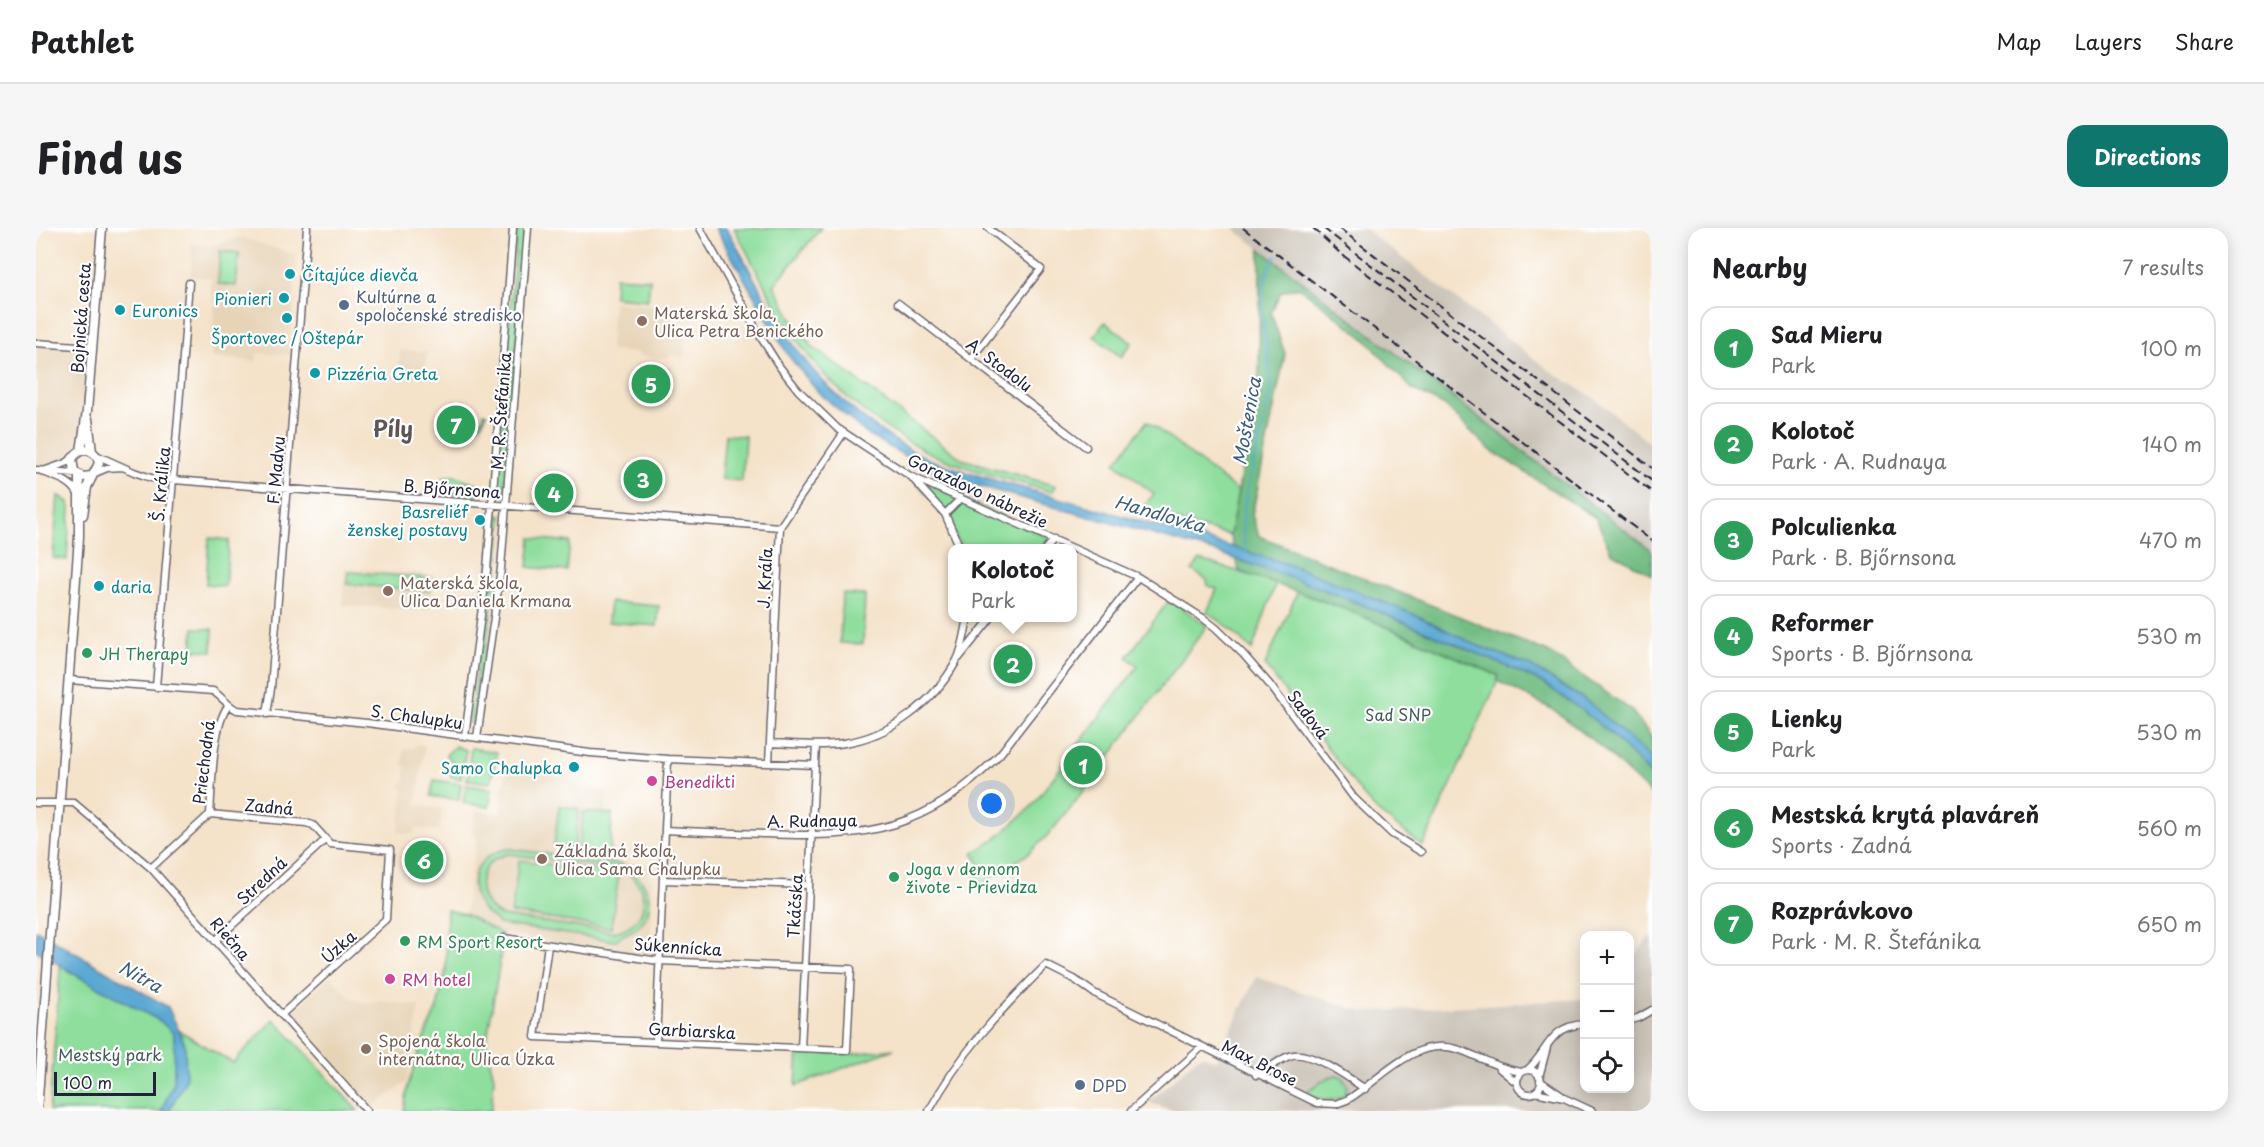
<!DOCTYPE html>
<meta charset="utf-8">
<style>
body{margin:0;font-family:"Playpen Sans",sans-serif;background:#f6f6f6;color:#202124}
.controls{position:absolute;right:18px;bottom:18px;display:grid;overflow:hidden;border-radius:12px;box-shadow:0 3px 15px #0003}
.controls button{width:54px;height:54px;display:grid;place-items:center;padding:0;border:0;border-bottom:2px solid #e0e0e0;background:#fff;color:#202124;font:30px sans-serif}
.scale{position:absolute;left:18px;bottom:15px;width:102px;box-sizing:border-box;padding-left:6px;border:3px solid #22223b;border-top:0;font-size:16px;line-height:21px;white-space:nowrap;color:#22223b;-webkit-text-stroke:4px #fff;paint-order:stroke}
.you{position:absolute;left:956px;top:576px;width:21px;height:21px;margin:-15px;border:4px solid #fff;border-radius:50%;background:#1a73e8;box-shadow:0 0 0 9px #1a73e833}
.badge{display:grid;place-items:center;width:39px;height:39px;border-radius:50%;background:#0f766e;color:#fff;font-size:20px;font-weight:700}
.pin{position:absolute;translate:-50% -50%;border:3px solid #fff;box-shadow:0 2px 6px #0006}
.popup{position:absolute;left:912px;top:316px;width:129px;height:78px;box-sizing:border-box;display:grid;place-content:center;border-radius:12px;background:#fff;filter:drop-shadow(0 2px 4px #0005);font-size:20px;white-space:nowrap;color:#757577}
.popup b{font-size:22px;color:#202124}
.popup::after{content:'';position:absolute;left:50%;top:100%;margin-left:-12px;border:12px solid transparent;border-top-color:#fff}
.list{margin:0;padding:0;list-style:none}
h2{display:flex;justify-content:space-between;align-items:center;height:78px;margin:0;padding:0 24px;font-size:26px}
h2 small{font-size:20px;font-weight:400;color:#757577}
.list li{display:grid;grid-template-columns:39px 1fr auto;gap:18px;align-items:center;box-sizing:border-box;height:84px;margin:0 12px 12px;padding:0 12px;border:2px solid #e0e0e0;border-radius:18px}
.list b{display:block;font-size:22px;white-space:nowrap}
.list p{margin:0;font-size:20px;white-space:nowrap;color:#757577}
.list em{font-size:20px;font-style:normal;color:#757577}
.icon{flex:none;width:33px;height:33px;fill:none;stroke:currentColor;stroke-width:2;stroke-linecap:round;stroke-linejoin:round}
.map{position:relative;flex:none;width:1616px;height:883px;overflow:hidden;border-radius:18px}
header{display:flex;align-items:center;gap:36px;box-sizing:border-box;height:84px;padding:0 30px;background:#fff;border-bottom:2px solid #e0e0e0}
header strong{font-size:28px}
nav{display:flex;gap:33px;margin-inline-start:auto;font-size:21px}
.intro{display:flex;align-items:center;justify-content:space-between;box-sizing:border-box;height:144px;padding:0 36px}
h1{margin:0;font-size:42px}
.button{padding:15px 27px;border-radius:18px;background:#0f766e;color:#fff;font-size:21px;font-weight:700}
main{display:flex;gap:36px;padding:0 36px}
aside{flex:1;background:#fff;border-radius:18px;box-shadow:0 3px 15px #0003}
.map>svg:first-child{display:block}
.built{fill:#e7d4b7}
.industrial{fill:#cbc3b8}
.green{fill:#8fde9d;stroke:#58806c;stroke-width:1.5;fill-rule:evenodd}
.forest{fill:#73bd84;stroke:#4a7060;stroke-width:1.5}
.water{fill:#5aa8d3;stroke:#3e6587;stroke-width:1.5}
.lines{fill:none;stroke-linecap:round;stroke-linejoin:round}
.stream{stroke:#5aa8d3;stroke-width:2}
.street-casing{stroke:#6c656d;stroke-width:9}
.secondary-casing{stroke:#6c656d;stroke-width:11}
.street{stroke:#fff;stroke-width:6}
.secondary{stroke:#fff;stroke-width:8}
.rail{stroke:#22223b;stroke-width:2;stroke-dasharray:9 4.5;stroke-linecap:butt}
.culture-dot{fill:#0f9aa8;stroke:#fff;stroke-width:2}
.service-dot{fill:#5c6f8a;stroke:#fff;stroke-width:2}
.education-dot{fill:#8d6e63;stroke:#fff;stroke-width:2}
.leisure-dot{fill:#2e9e5b;stroke:#fff;stroke-width:2}
.hotel-dot{fill:#d1479c;stroke:#fff;stroke-width:2}
.labels{text-anchor:middle;dominant-baseline:central;stroke-width:4.5;stroke-linejoin:round;paint-order:stroke}
.culture-label{font-size:16px;fill:#0d838f;stroke:#fff;text-anchor:start}
.service-label{font-size:16px;fill:#4e5e75;stroke:#fff;text-anchor:start}
.education-label{font-size:16px;fill:#785e54;stroke:#fff;text-anchor:start}
.street-label{font-size:16px;fill:#22223b;stroke:#fff}
.leisure-label{font-size:16px;fill:#27864d;stroke:#fff;text-anchor:start}
.park-label{font-size:16px;fill:#435a58;stroke:#fff}
.hotel-label{font-size:16px;fill:#b23c85;stroke:#fff;text-anchor:start}
.water-label{font-size:18px;font-style:italic;fill:#3b5e7f;stroke:#fff}
.district-label{font-size:22px;font-weight:bold;fill:#605455;stroke:#fff}
</style>
<header>
<strong>Pathlet</strong>
<nav><a>Map</a><a>Layers</a><a>Share</a></nav>
</header>
<div class="intro"><h1>Find us</h1><a class="button">Directions</a></div>
<main>
<div class="map">
<svg width="1616" height="883" viewBox="0 0 1616 883">
<rect width="100%" height="100%" fill="#fff"/>
<filter id="ink" filterUnits="userSpaceOnUse"><feTurbulence type="fractalNoise" baseFrequency=".0167" numOctaves="2"/><feDisplacementMap in="SourceGraphic" scale="12" xChannelSelector="R" yChannelSelector="G"/><feConvolveMatrix kernelMatrix="1 2 1 2 8 2 1 2 1" color-interpolation-filters="sRGB"/></filter>
<filter id="wash" filterUnits="userSpaceOnUse"><feTurbulence type="fractalNoise" baseFrequency=".008" numOctaves="4" result="noise"/><feDisplacementMap in="SourceGraphic" scale="24" xChannelSelector="R" yChannelSelector="G"/><feGaussianBlur stdDeviation="1.35" result="paint"/><feColorMatrix in="noise" values="0 0 0 0 0 0 0 0 0 0 0 0 0 0 0 0 0 1.4 0 .05"/><feComposite in="paint" operator="in"/></filter>
<g filter="url(#wash)">
<rect width="100%" height="100%" fill="#f4e2c9"/>
<!-- built -->
<path class="built" d="M204,9l57,18 -7,100 -33,-2 -1,8 -43,-3 -2,-3 4,-53 -4,-11v-13l-20,-2 1,-32 18,2z
M577,74l50,4 22,33 -1,18 -14,-2 -1,3h-15l-15,-3v-2l-29,-3z
M0,116l56,4 -9,96 -14,14 -19,12 -14,-2z
M364,122l27,2 -2,26 -27,-2z
M309,340l89,7 2,3 -7,33 -87,-6z
M380,516l9,1 -9,60 26,4 -3,22 -24,-3 -1,6 -16,-2 6,-43 -3,-1 1,-6h2l2,-16 -4,-1 2,-16 11,-2z
M478,538l55,8 1,2 15,3 -1,7 12,1v2l11,2 -2,22 7,1 -2,47 42,4v6h-4v7h4l-2,78 -148,-22 -37,-20 12,-78 -5,-1 4,-25 25,3 1,-31h3l2,-15 6,1z
M295,748l18,21 10,4 16,2 6,-2 38,5 -12,76 -35,25 -84,-92z"/>
<!-- industrial -->
<path class="industrial" d="M1197,0h130l189,144 42,26 58,47v106z
M1616,705v178h-476l-25,-8 -1,-2 48,-44 6,-1 12,5 40,-84 108,35 220,-13v89h46v-125z"/>
<!-- green -->
<path class="green" d="M481,0h8l-21,269 -8,-1z
M698,0h87l-47,57 21,39 17,22 150,113 94,27 -4,6c-39,-12 -95,-24 -130,-43 -39,-20 -78,-50 -106,-84 -34,-41 -57,-91 -82,-137z
M184,23l19,2 -3,33 -18,-2z
M579,49l35,2 -2,21 -34,-3z
M1069,94l27,21 -11,14 -27,-21z
M601,139l31,2 -3,32 -30,-2z
M412,183l1,5 16,1 2,-5v6l16,1 1,-6 3,1 -7,12 -8,-1 -1,5 -24,-2z
M1111,193l92,71 -9,43 -90,-24 14,-17 -39,-31z
M689,207l20,1 -3,45 -21,-2z
M873,247l144,64 -7,9h-85l-15,-34z
M413,248h6l23,8 -1,13 -36,-3 2,-16z
M22,267l11,7 1,7 -3,51 -14,-2z
M458,287l8,1 -4,52 -23,156 -6,-1 11,-71z
M173,310l20,2 -4,46 -19,-2z
M495,310l39,4 -3,29 -39,-4z
M1164,332l76,23 -24,67 -24,-23 -21,-15 10,-23 -9,-3 -1,-6 -15,-10z
M312,344l82,6 -1,13 -82,-7z
M1262,363l95,37 107,48 -77,170 -47,-36 -11,-12 -100,-133z
M806,366l23,1 -2,49 -23,-1z
M1134,371l37,27 -124,166 -33,41 -22,21 -47,31 -9,-15 8,-5 -7,-12 25,-16 33,-30 107,-141 -11,-9z
M574,374l49,4 -2,20 -49,-4z
M158,400l19,1 -1,22 -20,-1z
M419,518l11,4 -5,29 -9,-2 -7,-9 7,-6 -6,-7z
M435,520l26,4 -6,31 -24,-3z
M398,552l27,4 -2,16 -28,-4z
M430,557l26,4 -3,18 -26,-4z
M523,578l20,3 -5,40 -20,-3z
M547,584l29,2 -2,44 -32,-5z
M476,621l108,15c24,11 41,39 19,62 -7,7 -18,8 -24,15l-117,-17c-2,-6 -8,-7 -13,-12 -13,-15 -17,-36 -2,-51 9,-8 17,-12 29,-12zM473,626l111,15c33,15 31,56 -6,63l-112,-16c-31,-14 -28,-56 7,-62z
M483,632l100,14 -8,54 -100,-15z
M411,682l18,4 37,20 1,8 -17,103 8,32 -3,34h-87l4,-25 12,-38 17,-40 9,-37z
M25,731l172,104 41,-44 84,92h-309z
M858,821l-98,37 2,-35 53,3z
M1301,847l5,2 5,9 -2,9c-14,9 -28,4 -42,-1l26,-17z"/>
<!-- forest -->
<path class="forest" d="M1224,21l392,302v24l-41,-23 -15,-34 -107,-69 -44,-43 -33,-17 -48,-51 -65,-51 -18,5 -10,21 14,41 -33,161 7,21 289,116 83,58 21,28v57l-50,-47 -48,-38 -57,-29 2,-5 -149,-65 -111,-40 -9,-36 29,-160z"/>
<!-- water -->
<path class="water" d="M679,0h12c26,46 49,97 82,137 31,38 74,72 118,93 13,6 26,9 39,14l270,76 60,19 122,49 58,29 53,20 61,38 62,56v17l-42,-43 -26,-21 -41,-29 -53,-24 -127,-54 -63,-24 -88,-30 -244,-68 -45,-17 -55,-31 -50,-43 -30,-37z
M0,702l132,77 17,37 1,36 -17,31h-8l13,-29v-48l-14,-13 -84,-46 -40,-25z"/>
<g class="lines">
<!-- stream -->
<path class="stream" d="M1210,324c-14,-50 21,-113 24,-166 1,-42 -21,-92 6,-130"/>
</g>
</g>
<g filter="url(#ink)">
<g class="lines">
<defs>
<path id="street" d="M664,0l60,108 19,30 19,24 39,38 73,48 228,101 65,41 13,10 27,26 27,31 84,113 38,36 29,18
M862,75l188,144
M0,115l56,4
M935,131l70,-90 -53,-41
M60,227l38,17 17,6 23,2 606,47
M0,242l39,3
M10,242l20,-7 6,-4
M5,243c13,6 30,9 37,23
M59,245l12,-5 15,-1
M877,251l32,35 15,34
M909,286l16,-16
M1010,320l8,-9
M923,430l32,-40
M33,452l144,11c9,6 14,14 24,19l130,13 223,30 78,6 147,6 1,-20
M120,459l33,-404
M231,486l4,-26 36,-460
M429,508l22,-166 26,-342
M441,510l24,-170 27,-340
M735,515c24,1 49,4 73,0 47,-7 89,-40 112,-81 7,-12 9,-31 12,-44
M733,535l11,-236 63,-93
M0,575h38l77,65 216,243
M174,586l96,9 7,2 17,19 60,6 -4,69 -105,96
M629,602c34,2 67,3 101,4 102,5 161,-4 234,-80l138,-177
M115,640l59,-54c2,-27 2,-87 18,-108
M627,652l146,5
M468,710l155,23 192,8 -4,81 -312,-13 13,-92
M179,713l110,-101
M1594,792l8,-2 14,-8
M620,814l12,-283
M765,820l14,-283
M1464,841l17,14
M1491,842c22,-18 20,-43 57,-46
M1481 854a12 12 0 1 1 24 0a12 12 0 1 1-24 0Z
M1220,847c12,-5 21,-14 33,-19 19,-8 60,22 76,33
M1503,849l8,-30
M1504,853l22,15
M1499,864l29,6 28,13
M893,883c30,-56 72,-102 117,-146l28,14 20,14 223,110 19,1 11,-4c34,-20 67,-64 110,-51 22,7 41,20 65,23
M1095,883l71,-64"/>
<path id="secondary" d="M52,191l4,33
M45,223l6,-40 15,-183
M47,287l4,-28 12,-24c-3,-15 -18,-18 -27,-4l2,12 8,6 10,-1
M1,883l42,-574v-62"/>
</defs>
<!-- street casing -->
<use href="#street" class="street-casing"/>
<!-- secondary casing -->
<use href="#secondary" class="secondary-casing"/>
<!-- street -->
<use href="#street" class="street"/>
<!-- secondary -->
<use href="#secondary" class="secondary"/>
<!-- rail -->
<path class="rail" d="M1207,0l409,313
M1277,0l27,25 312,239
M1287,0l329,253
M1303,0l313,240"/>
</g>
</g>
<!-- markers -->
<g class="culture-dot">
<circle cx="254" cy="46" r="6"/>
<circle cx="248" cy="70" r="6"/>
<circle cx="84" cy="82" r="6"/>
<circle cx="251" cy="90" r="6"/>
<circle cx="279" cy="145" r="6"/>
<circle cx="444" cy="292" r="6"/>
<circle cx="63" cy="358" r="6"/>
<circle cx="538" cy="539" r="6"/>
</g>
<g class="service-dot">
<circle cx="308" cy="77" r="6"/>
<circle cx="1044" cy="857" r="6"/>
</g>
<g class="education-dot">
<circle cx="606" cy="93" r="6"/>
<circle cx="352" cy="363" r="6"/>
<circle cx="506" cy="631" r="6"/>
<circle cx="330" cy="821" r="6"/>
</g>
<g class="leisure-dot">
<circle cx="51" cy="425" r="6"/>
<circle cx="858" cy="649" r="6"/>
<circle cx="369" cy="713" r="6"/>
</g>
<g class="hotel-dot">
<circle cx="616" cy="553" r="6"/>
<circle cx="354" cy="751" r="6"/>
</g>
<g class="labels">
<!-- culture labels -->
<g class="culture-label">
<text x="266" y="46">Čítajúce dievča</text>
<text x="236" y="70" text-anchor="end">Pionieri</text>
<text x="96" y="82">Euronics</text>
<text x="251" y="109" text-anchor="middle">Športovec / Oštepár</text>
<text x="291" y="145">Pizzéria Greta</text>
<text x="432" y="283" text-anchor="end">Basreliéf<tspan x="432" dy="18">ženskej postavy</tspan></text>
<text x="75" y="358">daria</text>
<text x="526" y="539" text-anchor="end">Samo Chalupka</text>
</g>
<!-- service labels -->
<g class="service-label">
<text x="320" y="68">Kultúrne a<tspan x="320" dy="18">spoločenské stredisko</tspan></text>
<text x="1056" y="857">DPD</text>
</g>
<!-- education labels -->
<g class="education-label">
<text x="618" y="84">Materská škola,<tspan x="618" dy="18">Ulica Petra Benického</tspan></text>
<text x="364" y="354">Materská škola,<tspan x="364" dy="18">Ulica Daniela Krmana</tspan></text>
<text x="518" y="622">Základná škola,<tspan x="518" dy="18">Ulica Sama Chalupku</tspan></text>
<text x="342" y="812">Spojená škola<tspan x="342" dy="18">internátna, Ulica Úzka</tspan></text>
</g>
<!-- street labels -->
<g class="street-label">
<text transform="translate(44 90) rotate(-86)">Bojnická cesta</text>
<text transform="translate(964 136) rotate(37)">A. Stodolu</text>
<text transform="translate(464 183) rotate(-86)">M. R. Štefánika</text>
<text transform="translate(239 242) rotate(-85)">F. Madvu</text>
<text transform="translate(124 256) rotate(-85)">Š. Králika</text>
<text transform="translate(416 260) rotate(4)">B. Bjőrnsona</text>
<text transform="translate(942 262) rotate(25)">Gorazdovo nábrežie</text>
<text transform="translate(728 350) rotate(-87)">J. Kráľa</text>
<text transform="translate(1273 486) rotate(53)">Sadová</text>
<text transform="translate(381 488) rotate(8)">S. Chalupku</text>
<text transform="translate(167 534) rotate(-83)">Priechodná</text>
<text transform="translate(233 578) rotate(5)">Zadná</text>
<text transform="translate(776 592) rotate(-1)">A. Rudnaya</text>
<text transform="translate(225 652) rotate(-43)">Stredná</text>
<text transform="translate(758 678) rotate(-87)">Tkáčska</text>
<text transform="translate(195 710) rotate(49)">Riečna</text>
<text transform="translate(302 718) rotate(-42)">Úzka</text>
<text transform="translate(642 718) rotate(4)">Súkennícka</text>
<text transform="translate(656 802) rotate(3)">Garbiarska</text>
<text transform="translate(1224 834) rotate(27)">Max Brose</text>
</g>
<!-- leisure labels -->
<g class="leisure-label">
<text x="63" y="425">JH Therapy</text>
<text x="870" y="640">Joga v dennom<tspan x="870" dy="18">živote - Prievidza</tspan></text>
<text x="381" y="713">RM Sport Resort</text>
</g>
<!-- park labels -->
<g class="park-label">
<text x="1362" y="486">Sad SNP</text>
<text x="74" y="826">Mestský park</text>
</g>
<!-- hotel labels -->
<g class="hotel-label">
<text x="628" y="553">Benedikti</text>
<text x="366" y="751">RM hotel</text>
</g>
<!-- water labels -->
<g class="water-label">
<text transform="translate(1210 193) rotate(-80)">Moštenica</text>
<text transform="translate(1124 285) rotate(16)">Handlovka</text>
<text transform="translate(105 748) rotate(29)">Nitra</text>
</g>
<!-- district labels -->
<g class="district-label">
<text x="357" y="199">Píly</text>
</g>
</g>
</svg>
<div class="controls">
<button>+</button>
<button>−</button>
<button><svg class="icon" aria-label="locate" viewBox="0 0 24 24"><circle cx="12" cy="12" r="6"/><path d="M12 2v4M12 18v4M2 12h4M18 12h4"/></svg></button>
</div>
<div class="scale">100 m</div>
<div class="you"></div>
<div class="pin badge" style="left:1047px;top:537px;background:#2e9e5b">1</div>
<div class="pin badge" style="left:977px;top:436px;background:#2e9e5b">2</div>
<div class="popup"><b>Kolotoč</b>Park</div>
<div class="pin badge" style="left:607px;top:251px;background:#2e9e5b">3</div>
<div class="pin badge" style="left:518px;top:265px;background:#2e9e5b">4</div>
<div class="pin badge" style="left:615px;top:156px;background:#2e9e5b">5</div>
<div class="pin badge" style="left:388px;top:632px;background:#2e9e5b">6</div>
<div class="pin badge" style="left:420px;top:197px;background:#2e9e5b">7</div>
</div>
<aside>
<h2>Nearby<small>7 results</small></h2>
<ul class="list">
<li><span class="badge" style="background:#2e9e5b">1</span><div><b>Sad Mieru</b><p>Park</p></div><em>100 m</em></li>
<li><span class="badge" style="background:#2e9e5b">2</span><div><b>Kolotoč</b><p>Park · A. Rudnaya</p></div><em>140 m</em></li>
<li><span class="badge" style="background:#2e9e5b">3</span><div><b>Polculienka</b><p>Park · B. Bjőrnsona</p></div><em>470 m</em></li>
<li><span class="badge" style="background:#2e9e5b">4</span><div><b>Reformer</b><p>Sports · B. Bjőrnsona</p></div><em>530 m</em></li>
<li><span class="badge" style="background:#2e9e5b">5</span><div><b>Lienky</b><p>Park</p></div><em>530 m</em></li>
<li><span class="badge" style="background:#2e9e5b">6</span><div><b>Mestská krytá plaváreň</b><p>Sports · Zadná</p></div><em>560 m</em></li>
<li><span class="badge" style="background:#2e9e5b">7</span><div><b>Rozprávkovo</b><p>Park · M. R. Štefánika</p></div><em>650 m</em></li>
</ul>
</aside>
</main>
